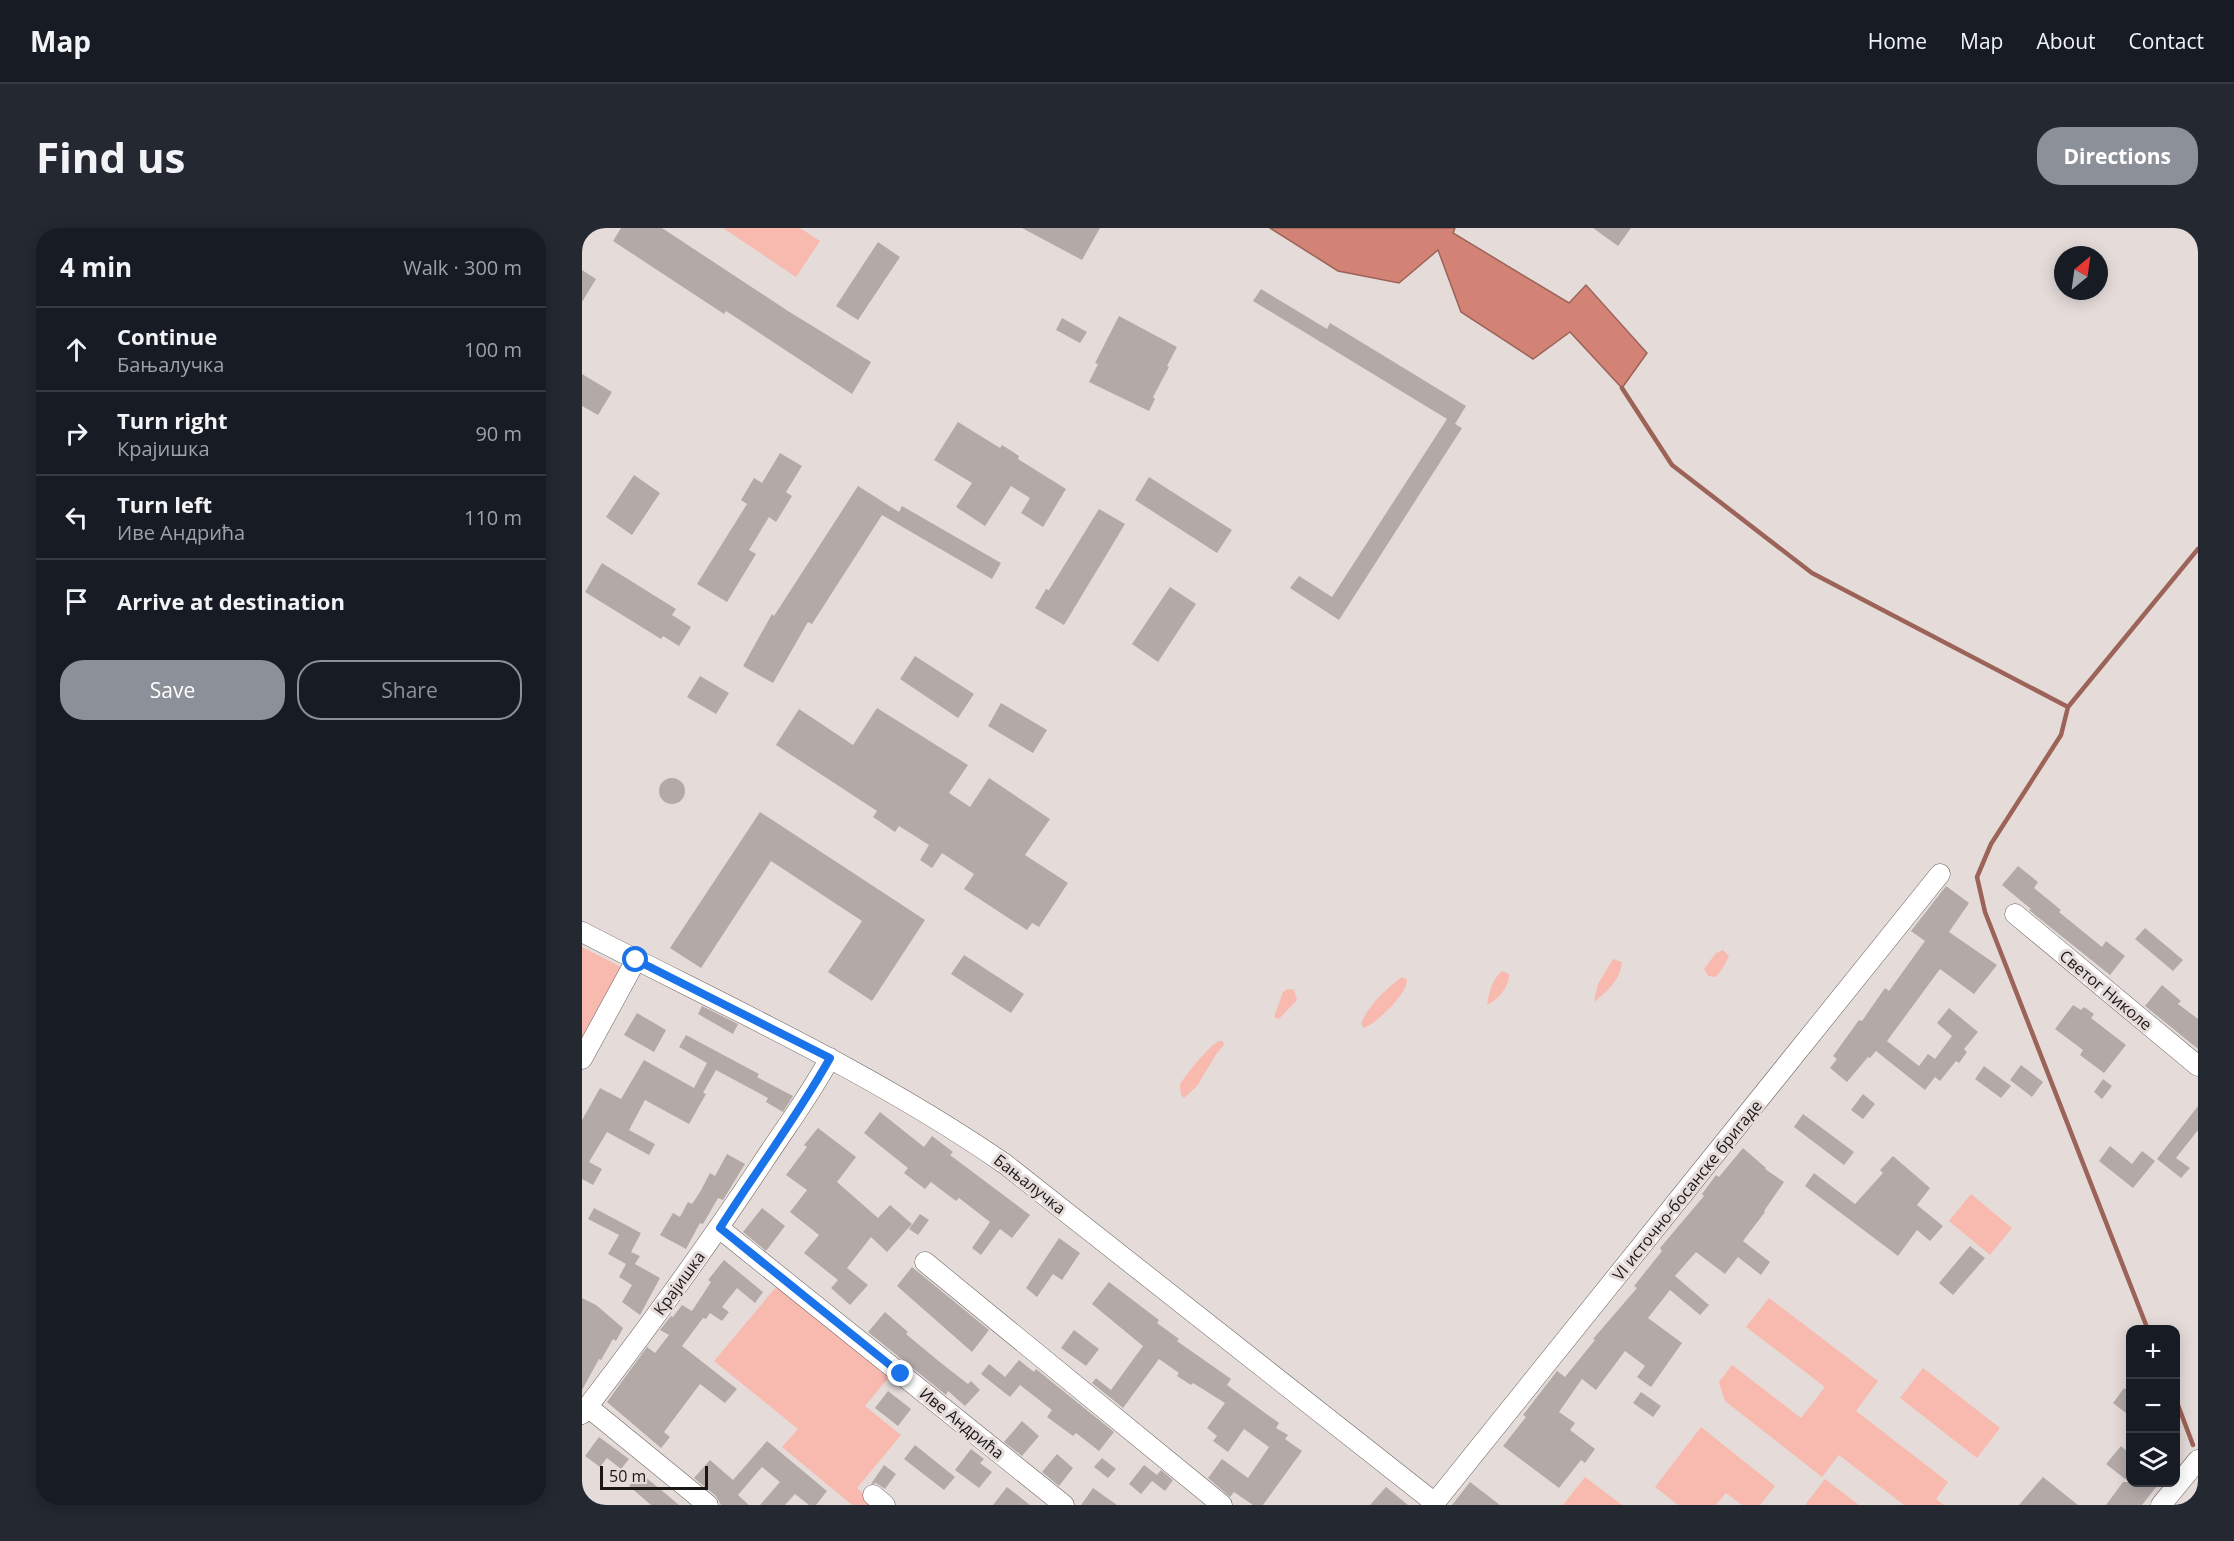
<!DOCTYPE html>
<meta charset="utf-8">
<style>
body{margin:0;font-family:"Open Sans",sans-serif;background:#242831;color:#f1f3f6}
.controls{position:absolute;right:18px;bottom:18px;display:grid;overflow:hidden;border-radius:12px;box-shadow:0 3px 15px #0003}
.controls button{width:54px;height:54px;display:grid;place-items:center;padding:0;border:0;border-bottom:2px solid #363941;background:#171b24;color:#f1f3f6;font:30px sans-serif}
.compass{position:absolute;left:1472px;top:18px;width:54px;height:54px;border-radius:50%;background:#171b24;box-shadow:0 3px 15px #0003;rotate:29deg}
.scale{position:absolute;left:18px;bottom:15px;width:108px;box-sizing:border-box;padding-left:6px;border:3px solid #1a1716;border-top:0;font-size:16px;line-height:21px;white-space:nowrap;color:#1a1716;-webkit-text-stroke:4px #e5dcda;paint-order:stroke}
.stop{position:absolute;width:18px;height:18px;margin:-14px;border:4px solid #1a73e8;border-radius:50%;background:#fff}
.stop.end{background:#1a73e8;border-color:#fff;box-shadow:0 2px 6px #0008}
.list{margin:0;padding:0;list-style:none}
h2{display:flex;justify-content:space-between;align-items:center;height:78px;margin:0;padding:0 24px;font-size:26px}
h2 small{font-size:20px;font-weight:400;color:#9ea1a6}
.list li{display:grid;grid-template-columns:39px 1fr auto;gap:18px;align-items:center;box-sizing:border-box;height:84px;padding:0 24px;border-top:2px solid #363941}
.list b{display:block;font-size:22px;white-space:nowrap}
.list p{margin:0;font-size:20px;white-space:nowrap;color:#9ea1a6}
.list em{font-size:20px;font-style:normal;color:#9ea1a6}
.actions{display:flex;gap:12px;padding:18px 24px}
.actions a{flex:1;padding:14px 0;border:2px solid #8c9099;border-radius:24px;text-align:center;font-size:21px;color:#8c9099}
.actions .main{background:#8c9099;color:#fff}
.icon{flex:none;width:33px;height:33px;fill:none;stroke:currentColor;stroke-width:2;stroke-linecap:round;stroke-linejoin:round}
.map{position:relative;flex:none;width:1616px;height:1277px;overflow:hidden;border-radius:24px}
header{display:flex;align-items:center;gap:36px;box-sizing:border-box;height:84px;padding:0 30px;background:#171b24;border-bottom:2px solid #363941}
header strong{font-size:28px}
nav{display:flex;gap:33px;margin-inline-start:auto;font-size:21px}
.intro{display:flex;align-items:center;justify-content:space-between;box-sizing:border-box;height:144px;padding:0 36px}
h1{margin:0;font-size:42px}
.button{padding:15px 27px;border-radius:24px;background:#8c9099;color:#fff;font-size:21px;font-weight:700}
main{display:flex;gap:36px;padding:0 36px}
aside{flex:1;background:#171b24;border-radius:24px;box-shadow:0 3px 15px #0003}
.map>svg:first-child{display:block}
.green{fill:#f8b9ae}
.water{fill:#d38375;stroke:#9c6358;stroke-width:1.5}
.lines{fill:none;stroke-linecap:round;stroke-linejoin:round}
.stream{stroke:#9c6358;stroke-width:4.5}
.building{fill:#b3aaa8}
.minor-casing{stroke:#69615f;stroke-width:21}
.minor{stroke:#fff;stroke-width:20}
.route{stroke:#1a73e8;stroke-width:8}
.labels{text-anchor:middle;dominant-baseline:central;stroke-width:6;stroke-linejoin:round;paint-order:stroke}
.street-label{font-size:16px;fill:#1a1716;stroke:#e5dcda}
</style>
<header>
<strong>Map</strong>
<nav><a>Home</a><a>Map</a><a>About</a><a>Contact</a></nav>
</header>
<div class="intro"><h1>Find us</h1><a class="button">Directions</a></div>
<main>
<aside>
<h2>4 min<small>Walk · 300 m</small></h2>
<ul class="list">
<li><svg class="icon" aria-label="ahead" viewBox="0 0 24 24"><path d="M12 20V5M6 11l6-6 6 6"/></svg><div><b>Continue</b><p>Бањалучка</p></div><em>100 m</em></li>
<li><svg class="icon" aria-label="right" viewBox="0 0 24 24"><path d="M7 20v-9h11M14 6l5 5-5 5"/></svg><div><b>Turn right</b><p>Крајишка</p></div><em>90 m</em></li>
<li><svg class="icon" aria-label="left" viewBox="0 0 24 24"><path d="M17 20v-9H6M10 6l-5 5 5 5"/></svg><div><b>Turn left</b><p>Иве Андрића</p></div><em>110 m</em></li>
<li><svg class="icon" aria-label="arrive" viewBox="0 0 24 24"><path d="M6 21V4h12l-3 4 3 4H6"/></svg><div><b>Arrive at destination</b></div></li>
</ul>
<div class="actions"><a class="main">Save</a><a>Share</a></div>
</aside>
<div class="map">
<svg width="1616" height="1277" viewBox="0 0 1616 1277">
<rect width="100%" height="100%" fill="#e5dcda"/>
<!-- green -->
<path class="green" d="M141,0h77l20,13 -24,36z
M0,719l39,20 -39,75z
M1141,722l6,6 -6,12 -7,9 -8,-1 -4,-7 12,-16z
M1031,731l9,3c-2,18 -13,28 -28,40l4,-18z
M920,743l7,3c1,11 -11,27 -22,31 2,-12 5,-26 15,-34z
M820,749l5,3c0,14 -30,43 -43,48l-3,-4c7,-19 26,-36 41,-47z
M706,761l6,1 3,10 -18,19 -5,-2 9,-25z
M637,813h4l1,4 -7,8 -20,33 -13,12 -3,-3c0,-1 -1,-9 -1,-10 3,-8 32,-42 39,-44z
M1389,966l41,34 -22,27 -41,-34z
M195,1058l112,91 -24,29 36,29 -44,53 20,17h-25l-70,-58 16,-18 -84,-68z
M1187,1070l109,83 -22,30 92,71 -12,17 8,6h-40l-65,-50 -17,22 -97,-76 -6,-19 13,-17 69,53 24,-31 -79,-60z
M1341,1140l77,60 -23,30 -77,-60z
M1119,1199l74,59 -15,19h-18l-16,-12 -10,12h-38l-23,-18z
M1003,1249l37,28h-59z
M1243,1251l34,26h-54z"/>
<!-- water -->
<path class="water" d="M688,0h185l-2,5 116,70 17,-18 61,68 -25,35 -52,-56 -37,27 -72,-47 -23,-62 -39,33 -61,-12z"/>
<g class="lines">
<!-- stream -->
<path class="stream" d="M1040,160l50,77 140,108 256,134 -7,28 -70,109 -14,33 8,35 163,418
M1486,479l130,-158
M1594,1172l17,45"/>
</g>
<!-- building -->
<path class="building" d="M39,0h41l126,83 83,51 -19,32 -126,-83 -2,3 -111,-73z
M440,0h78l-18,32z
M1011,0h38l-13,18z
M296,14l22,15 -42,63 -22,-14z
M0,42l14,9 -14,23z
M679,61l66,40 3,-6 136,83 -11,18 7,4 -123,192 -49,-32 9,-12 33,21 115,-178 -194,-118z
M537,88l58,31 -10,19 2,1 -16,30 2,2 -6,12 -60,-29 9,-18 -3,-1z
M480,90l25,14 -7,11 -24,-13z
M0,146l30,18 -14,23 -16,-9z
M376,194l42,26 2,-3 17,11 -1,3 48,30 -23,38 -22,-14 9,-15 -19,-12 -26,40 -29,-19 16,-24 -38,-23z
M198,225l22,13 -16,26 6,4 -16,26 -7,-5 -20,33 7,4 -29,48 -30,-18 50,-80 -6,-4 13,-22 8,5z
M52,247l26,18 -28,42 -26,-18z
M567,249l83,53 -15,23 -82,-53z
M276,258l41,26 3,-6 99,57 -9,16 -110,-64 -70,109 -4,-2 -35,61 -30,-17 29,-52 2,2z
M517,281l26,15 -61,101 -29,-17 11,-19 3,1z
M20,335l74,46 -4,6 19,12 -12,19 -16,-10 -2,3 -76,-47z
M588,359l26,17 -38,58 -26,-18z
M333,428l59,38 -16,24 -58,-39z
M118,448l29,17 -13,21 -29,-17z
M419,475l46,27 -14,23 -45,-27z
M295,480l91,57 -19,28 21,14 19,-29 61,41 -25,36 43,28 -29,44 -7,-4 -5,7 -63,-41 10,-15 -32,-21 -10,15 -12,-8 9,-15 -30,-19 -4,6 -22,-15 4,-6 -101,-66 23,-36 54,36z
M77 563a13 13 0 1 1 26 0a13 13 0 1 1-26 0Z
M178,584l165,108 -53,81 -44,-29 34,-51 -91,-60 -70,107 -31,-20z
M1436,638l20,16 -4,6 27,22 -2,2 43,35 4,-6 19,15 -15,19 -81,-65 2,-1 -29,-24z
M1364,658l23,17 -20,29 48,33 -23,29 -34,-25 -53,72 32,25 9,-12 7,5 17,-23 -15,-13 12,-15 29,24 -14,17 3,3 -8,11 -3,-2 -16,20 -5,-4 -10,13 -49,-39 -6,7 -2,-1 -21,25 -17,-14 7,-9 -4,-3 26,-36 3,1 23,-33 4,3 36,-50 -14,-10z
M1563,700l38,32 -10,11 -38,-32z
M382,727l60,39 -13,19 -60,-39z
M1580,757l19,16 -3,3 20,15v30l-53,-43z
M1491,777l8,5 3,-3 10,7 -3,4 35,27 -22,28 -24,-18 3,-5 -28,-21z
M120,778l36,18 -5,10 -35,-20z
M55,785l29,17 -12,22 -30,-17z
M104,807l73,39 -2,3 36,19 -10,16 -17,-10 2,-4 -52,-28 -13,23 3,1 -17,30 -44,-24 -16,30 26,14 -6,11 -42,-23 -18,30 13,7 -9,16 -11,-6v-59l18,-32 21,11 23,-39 50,28 13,-25 -28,-16z
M1439,837l22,17 -11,15 -22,-17z
M1402,838l27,20 -10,12 -26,-19z
M1521,851l9,7 -10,13 -8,-7z
M1281,866l12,10 -12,15 -12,-9z
M1616,878v24l-22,28 14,10 -9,10 -24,-19z
M298,884l44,35 8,-11 21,16 -3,3 80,60 -18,23 -12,-9 -19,26 -9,-7 18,-26 -31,-24 -3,3 -25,-19 -6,7 -21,-16 4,-5 -44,-35z
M1221,886l51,38 -10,13 -50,-38z
M236,900l38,29 -19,25 41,36 12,-13 22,19 -25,28 -16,-15 -24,31 21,17 -18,20 -19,-17 7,-8 -34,-27 15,-18 -29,-23 17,-22 -21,-15 21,-28 -3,-2z
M1528,918l22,18 10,-13 13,10 -22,27 -34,-27z
M1161,920l23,20 -1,1 19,13 -20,29 1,1 -22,29 27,21 -9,13 -23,-18 -13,17 -29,-22 -21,24 34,29 -9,10 -30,-25 -22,28 34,25 -31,44 -14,-10 8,-11 -20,-15 -29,39 -14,-11 -23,33 16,11 -5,7 25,19 -10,14 -4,-3 -22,28 -56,-42 23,-29 -3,-2 34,-44 8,6 30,-37 -2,-1 44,-51 -3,-2 28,-35 -2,-3 44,-52 -2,-2 14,-19 3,2z
M145,926l18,10 -22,36 -5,-2 -15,26 -3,-1 -14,26 -26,-14 13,-22 7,4 8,-15 4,2 8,-12 10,-19 5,3z
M1311,928l37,32 -13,17 26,21 -13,15 -13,-11 -19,26 -93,-70 9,-13 41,31 28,-31 -3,-3z
M12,980l47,25 -10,19 9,4 -5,8 25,14 -20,37 -18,-13 10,-17 -13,-8 7,-13 -18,-10 11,-19 -31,-16z
M180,980l23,18 -19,25 -23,-19z
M338,986l9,6 -11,15 -9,-6z
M477,1010l21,15 -18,27 -9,-6 -16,23 -11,-9z
M1388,1018l15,12 -32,37 -14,-12z
M142,1032l39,32 -8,11 -18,-15 -15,19 7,5 -7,9 -12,-8 -4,6 -3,-1 -21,28 55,43 -12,14 -25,-19 -36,48 6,5 -9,11 -54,-46 40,-55 8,6 14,-18 -9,-5 11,-14 2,1 9,-12 10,6 19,-29 -3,-2z
M330,1039l77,63 -17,22 -75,-66z
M527,1054l50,38 -2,3 22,16 -2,2 54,38 -4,6 52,38 -3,5 12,7 -3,4 17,12 -39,54h-10l-19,-13 -4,5 -22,-19 14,-19 26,19 21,-31 -25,-18 -16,23 -15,-11 4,-5 -10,-8 18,-25 -32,-20 -2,2 -14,-9 2,-3 -20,-14 -36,49 -31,-25 4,-5 15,12 32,-44 -51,-42z
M0,1070l14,7 27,23 -7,13 -3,-2 -12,21 -2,-1 -17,31z
M303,1084l23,20 -2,2 35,29 27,21 3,-3 9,9 -15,16 -17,-15 -2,4 -78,-63z
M492,1102l25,19 -13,17 -25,-18z
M437,1132l15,12 2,-3 78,63 -15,19 -23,-18 -3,3 -26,-19 5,-7 -32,-25 -10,12 -29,-23 8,-10 16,13z
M1542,1160l6,4v24l-17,-13z
M306,1163l23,18 -13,17 -23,-18z
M1059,1164l20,14 -8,11 -20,-14z
M440,1193l17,15 -17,20 -18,-14z
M17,1209l30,22 -8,10 -14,-11 -7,9 -15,-11z
M185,1213l60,50 -11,14h-7l-14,-11 -10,11h-25l20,-23 -18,-15 -24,28 11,10h-28l-5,-9 -22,-18 16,-18 23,20z
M333,1217l40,32 -11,13 -40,-31z
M1539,1218l9,8v28h30l-18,23h-36l17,-23h6l-23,-18z
M389,1221l13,10 -4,4 12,9 -13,16 -24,-18z
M475,1226l16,14 -14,18 -17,-14z
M520,1230l14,11 -8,9 -14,-11z
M302,1237l12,9 -11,15 -9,-6 -5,1z
M562,1237l13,10 4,-5 12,10 -8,11 -13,-10 -11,13 -12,-10z
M58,1245l20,16 19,16h-28l-22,-19z
M1461,1249l35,28h-59z
M888,1254l30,23h-48z
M425,1259l23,18h-37z
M804,1259l22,18h-38z
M511,1260l24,17h-36z"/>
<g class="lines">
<defs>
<path id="minor" d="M1433,686l183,152
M0,704c143,74 290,140 423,232l430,339
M0,831l54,-99
M137,1000l345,277
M343,1034l297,243
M6,1179l120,98
M0,1186c63,-82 124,-166 181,-252 23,-35 47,-67 67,-104
M291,1267l12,10
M851,1277l507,-631
M1579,1277l37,-45"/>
</defs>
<!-- minor casing -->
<use href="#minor" class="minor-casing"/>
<!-- minor -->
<use href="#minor" class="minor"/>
</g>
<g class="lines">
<!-- route -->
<path class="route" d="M54,732l194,98c-33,59 -74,113 -110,170l181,146"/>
</g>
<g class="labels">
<!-- street labels -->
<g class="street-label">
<text transform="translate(1524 762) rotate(40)">Светог Николе</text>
<text transform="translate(448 956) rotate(38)">Бањалучка</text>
<text transform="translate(1105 962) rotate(-51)">VI источно-босанске бригаде</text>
<text transform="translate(97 1055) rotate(-54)">Крајишка</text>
<text transform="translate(380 1195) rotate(39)">Иве Андрића</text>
</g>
</g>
</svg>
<div class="controls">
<button>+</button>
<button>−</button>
<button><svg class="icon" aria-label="layers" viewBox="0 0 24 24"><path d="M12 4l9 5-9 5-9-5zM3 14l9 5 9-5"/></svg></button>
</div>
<svg class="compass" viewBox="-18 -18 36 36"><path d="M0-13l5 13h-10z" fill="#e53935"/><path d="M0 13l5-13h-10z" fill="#9ea1a6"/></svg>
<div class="scale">50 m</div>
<div class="stop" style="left:54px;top:732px"></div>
<div class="stop end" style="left:319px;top:1146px"></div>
</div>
</main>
